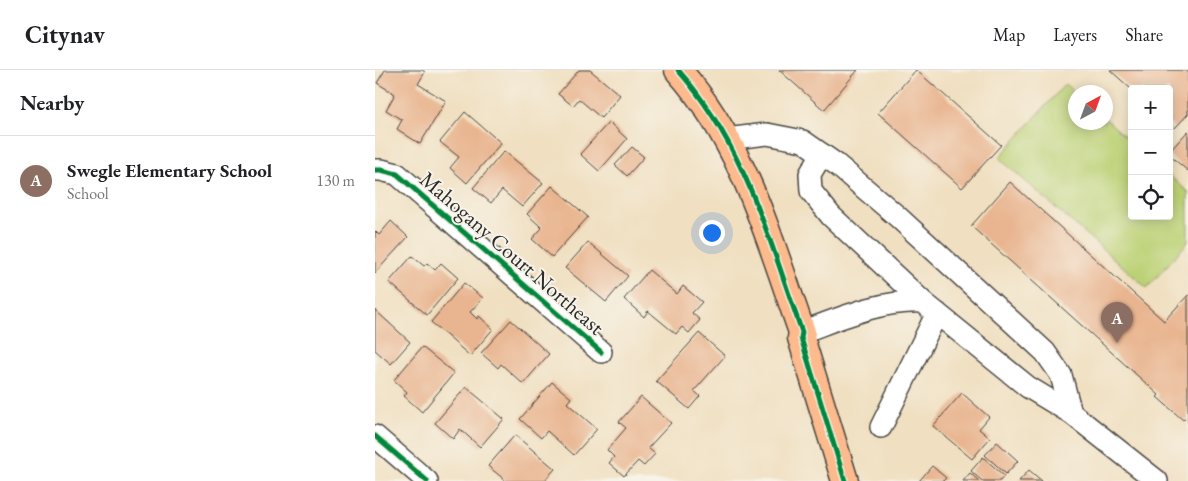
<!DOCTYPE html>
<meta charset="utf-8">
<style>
body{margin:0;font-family:"EB Garamond",serif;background:#f2f2f2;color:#202124}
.controls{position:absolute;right:15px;top:15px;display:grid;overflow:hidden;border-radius:5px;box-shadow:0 2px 12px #0003}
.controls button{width:45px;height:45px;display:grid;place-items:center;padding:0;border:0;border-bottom:1px solid #e0e0e0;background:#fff;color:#202124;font:25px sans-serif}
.compass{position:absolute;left:693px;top:15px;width:45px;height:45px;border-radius:50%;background:#fff;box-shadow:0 2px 12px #0003;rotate:41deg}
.you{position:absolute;left:336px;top:162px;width:18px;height:18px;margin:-12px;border:4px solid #fff;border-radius:50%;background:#1a73e8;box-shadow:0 0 0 8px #1a73e833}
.badge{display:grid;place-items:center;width:32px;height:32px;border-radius:50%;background:#1a73e8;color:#fff;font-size:16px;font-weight:700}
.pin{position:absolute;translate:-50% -41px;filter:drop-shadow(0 1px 2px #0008)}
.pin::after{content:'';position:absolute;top:26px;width:18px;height:15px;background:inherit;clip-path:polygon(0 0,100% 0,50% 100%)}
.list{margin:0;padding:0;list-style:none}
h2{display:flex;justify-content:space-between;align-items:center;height:65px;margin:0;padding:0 20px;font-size:21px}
h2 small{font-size:16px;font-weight:400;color:#757577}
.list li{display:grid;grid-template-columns:32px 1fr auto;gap:15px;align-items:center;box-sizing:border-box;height:90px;padding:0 20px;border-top:1px solid #e0e0e0}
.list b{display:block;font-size:19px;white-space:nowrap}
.list p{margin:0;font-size:16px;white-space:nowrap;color:#757577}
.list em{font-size:16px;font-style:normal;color:#757577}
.icon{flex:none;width:28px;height:28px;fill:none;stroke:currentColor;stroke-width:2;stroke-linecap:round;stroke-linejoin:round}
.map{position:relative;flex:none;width:813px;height:411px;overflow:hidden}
header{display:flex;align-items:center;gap:30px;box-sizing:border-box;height:70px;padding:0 25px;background:#fff;border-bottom:1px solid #e0e0e0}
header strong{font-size:24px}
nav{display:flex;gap:28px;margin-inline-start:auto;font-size:18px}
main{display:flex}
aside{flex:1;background:#fff}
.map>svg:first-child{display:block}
.green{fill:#bbd175;stroke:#737e50}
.building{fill:#e9b590}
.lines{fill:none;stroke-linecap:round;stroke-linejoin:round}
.minor-casing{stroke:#494641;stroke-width:24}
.major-casing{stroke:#494641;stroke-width:29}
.minor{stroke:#fff;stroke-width:21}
.major{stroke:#fcba8d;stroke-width:26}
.cycleway-casing{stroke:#f7f3e8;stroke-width:8}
.cycleway{stroke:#00873e;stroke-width:5}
.labels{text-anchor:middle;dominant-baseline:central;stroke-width:4;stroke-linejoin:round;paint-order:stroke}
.street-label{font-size:22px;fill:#2b2b2b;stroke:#f7f3e8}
</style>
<header>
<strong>Citynav</strong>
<nav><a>Map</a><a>Layers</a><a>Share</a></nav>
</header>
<main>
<aside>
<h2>Nearby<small></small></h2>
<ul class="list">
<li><span class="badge" style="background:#8d6e63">A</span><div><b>Swegle Elementary School</b><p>School</p></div><em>130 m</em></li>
</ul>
</aside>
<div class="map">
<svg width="813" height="411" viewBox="0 0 813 411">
<rect width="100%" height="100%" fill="#f7f3e8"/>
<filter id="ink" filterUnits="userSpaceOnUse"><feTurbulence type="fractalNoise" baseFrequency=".02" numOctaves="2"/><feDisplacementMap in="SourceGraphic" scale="10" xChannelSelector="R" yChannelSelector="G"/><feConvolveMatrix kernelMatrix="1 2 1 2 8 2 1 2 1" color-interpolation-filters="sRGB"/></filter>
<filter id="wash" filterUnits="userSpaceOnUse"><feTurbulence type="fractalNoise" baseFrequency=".0096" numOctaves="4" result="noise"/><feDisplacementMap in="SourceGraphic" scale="20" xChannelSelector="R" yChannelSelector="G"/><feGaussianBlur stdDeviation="1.12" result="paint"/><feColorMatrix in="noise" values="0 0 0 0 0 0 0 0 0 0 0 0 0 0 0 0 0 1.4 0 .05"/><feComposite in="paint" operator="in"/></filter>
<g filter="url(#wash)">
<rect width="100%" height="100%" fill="#f0dfc0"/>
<!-- green -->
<path class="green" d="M690,14l10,9v29h30l1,-3 26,24v73h37v-41l19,17v50l-41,46 -148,-130z"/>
<g id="blocks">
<!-- building -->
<path class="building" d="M10,0h37l3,2 -7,12 28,17 -26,43 -23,-15 5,-9 -16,-10 9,-16 -18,-11z
M204,0h11l30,25 -19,23 -22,-19 -6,7 -15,-12z
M404,0h79l-34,40z
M541,0l85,75 -39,43 -84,-75z
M735,0h78v44l-13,14 -6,-5v-34h-38z
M90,42l36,31 -34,40 -17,-15 9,-11 -19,-15z
M234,52l18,17 -28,32 -19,-17z
M813,61v40l-19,-16v-3z
M257,77l12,10 -17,19 -12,-11z
M129,81l39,32 -21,24 -20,-17 -11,13 -18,-15z
M635,112l154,139 24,-26v127l-4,-4 -1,2 -26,-23 2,-2 -188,-169z
M177,116l36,31 -36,40 -20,-18 10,-11 -15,-14z
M16,151l17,16 -33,36v-42l4,4z
M213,172l40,34 -22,26 -41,-34z
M37,186l12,10 3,-3 8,7 6,-7 17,15 -31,37 -38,-33z
M274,200l28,24 6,-8 19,16 -10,11 8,7 -11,13 -7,-6 -6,7 -28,-23 -4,6 -20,-18z
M89,213l19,15 -13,14 7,7 2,-3 14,13 -23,27 -39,-34z
M0,240l35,32 -19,22 -16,-14z
M136,250l38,34 -26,30 -22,-20 -3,4 -17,-15z
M324,263l26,23 -31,35 6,5 -11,13 -33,-28z
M47,277l32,26 -32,39 -18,-16 3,-4 -13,-12z
M177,312l19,16 -4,5 30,26 -23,26 -27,-24 -6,7 -21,-19z
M91,317l38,32 -24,28 -20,-18 -7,10 -18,-16z
M587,323l27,24 -10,12 11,9 -18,21 -39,-33z
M266,327l30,26 -23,25 7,6 -11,12 -6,-5 -14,15 -15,-13 5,-6 -7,-7 19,-22 -7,-6z
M140,365l40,34 -11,12h-38l-18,-15z
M622,372l21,19 -12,13 -21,-19z
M608,387l21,19 -4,5h-18l-11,-10z
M557,396l14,12 -3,3h-24z
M654,400l13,11h-23z
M595,403l9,8h-16z"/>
</g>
</g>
<g filter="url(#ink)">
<use href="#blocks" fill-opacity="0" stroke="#494641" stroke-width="1"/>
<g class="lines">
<defs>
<path id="minor" d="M351,69l41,-5 36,7 33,23 62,53 147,135 16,23 10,38
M447,84l-12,20 1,17 20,25 92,86
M0,100h6l16,4 204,178
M427,262c39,-14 79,-32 121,-30l105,85 43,26 86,68
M506,357l56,-114
M0,366l52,45"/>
<path id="major" d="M303,0c67,75 91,170 124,262l-1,6 44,143"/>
</defs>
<!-- minor casing -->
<use href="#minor" class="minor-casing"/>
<!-- major casing -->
<use href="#major" class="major-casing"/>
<!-- minor -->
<use href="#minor" class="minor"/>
<!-- major -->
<use href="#major" class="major"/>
<defs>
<path id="cycleway" d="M303,0c67,75 91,170 124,262l-1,6 44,143
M0,100h6l16,4 204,178
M0,366l52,45"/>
</defs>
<!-- cycleway casing -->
<use href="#cycleway" class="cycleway-casing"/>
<!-- cycleway -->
<use href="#cycleway" class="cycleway"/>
</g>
</g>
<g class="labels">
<!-- street labels -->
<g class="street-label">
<text transform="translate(137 183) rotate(41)">Mahogany Court Northeast</text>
</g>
</g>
</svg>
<div class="controls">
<button>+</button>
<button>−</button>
<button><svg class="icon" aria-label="locate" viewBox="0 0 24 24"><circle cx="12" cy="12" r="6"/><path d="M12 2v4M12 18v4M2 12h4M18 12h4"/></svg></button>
</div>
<svg class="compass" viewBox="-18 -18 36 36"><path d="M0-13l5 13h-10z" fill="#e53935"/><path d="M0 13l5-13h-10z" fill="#757577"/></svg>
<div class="you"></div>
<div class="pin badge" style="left:742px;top:273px;background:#8d6e63">A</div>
</div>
</main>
